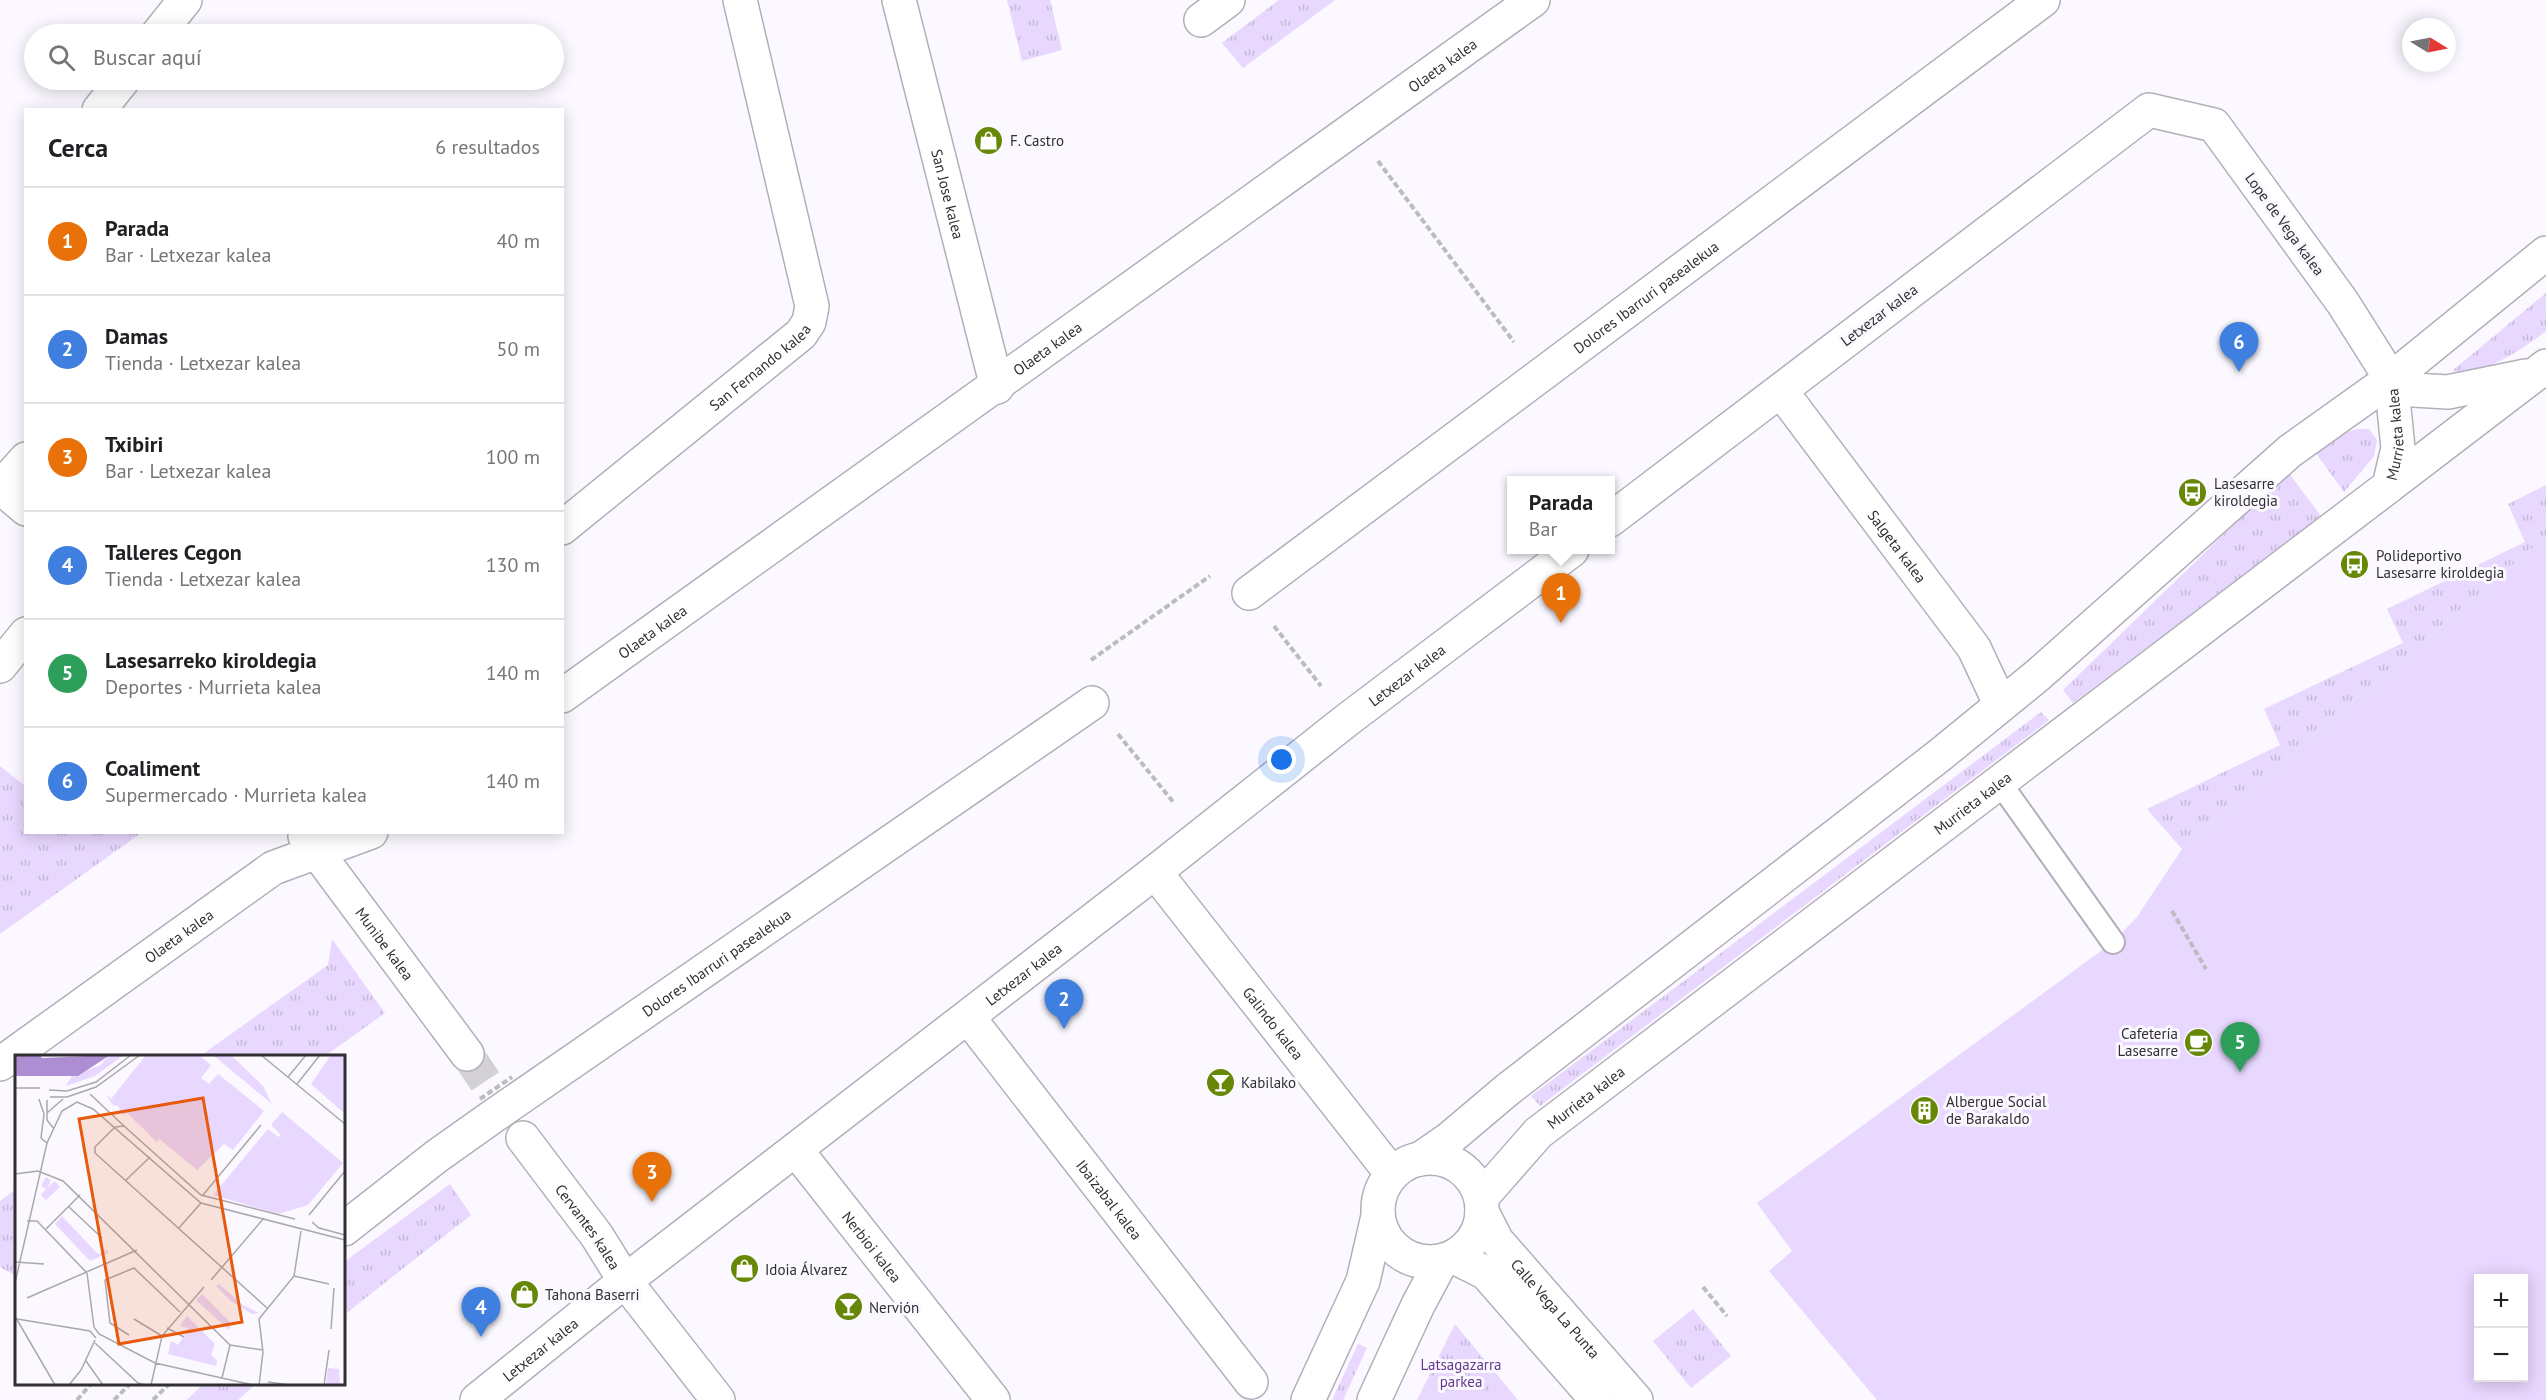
<!DOCTYPE html>
<html lang="es">
<meta charset="utf-8">
<style>
body{margin:0;font-family:"PT Sans",sans-serif;background:#f6f6f6;color:#202124}
.controls{position:absolute;right:18px;bottom:18px;display:grid;overflow:hidden;border-radius:0px;box-shadow:0 3px 15px #0003}
.controls button{width:54px;height:54px;display:grid;place-items:center;padding:0;border:0;border-bottom:2px solid #e0e0e0;background:#fff;color:#202124;font:30px sans-serif}
.compass{position:absolute;left:2402px;top:18px;width:54px;height:54px;border-radius:50%;background:#fff;box-shadow:0 3px 15px #0003;rotate:100deg}
.you{position:absolute;left:1282px;top:760px;width:21px;height:21px;margin:-15px;border:4px solid #fff;border-radius:50%;background:#1a73e8;box-shadow:0 0 0 9px #1a73e833}
.badge{display:grid;place-items:center;width:39px;height:39px;border-radius:50%;background:#d93025;color:#fff;font-size:20px;font-weight:700}
.pin{position:absolute;translate:-50% -50px;filter:drop-shadow(0 2px 3px #0008)}
.pin::after{content:'';position:absolute;top:32px;width:21px;height:18px;background:inherit;clip-path:polygon(0 0,100% 0,50% 100%)}
.popup{position:absolute;left:1507px;top:476px;width:108px;height:78px;box-sizing:border-box;display:grid;place-content:center;border-radius:0px;background:#fff;filter:drop-shadow(0 2px 4px #0005);font-size:20px;white-space:nowrap;color:#757577}
.popup b{font-size:22px;color:#202124}
.popup::after{content:'';position:absolute;left:50%;top:100%;margin-left:-12px;border:12px solid transparent;border-top-color:#fff}
.list{margin:0;padding:0;list-style:none}
h2{display:flex;justify-content:space-between;align-items:center;height:78px;margin:0;padding:0 24px;font-size:26px}
h2 small{font-size:20px;font-weight:400;color:#757577}
.list li{display:grid;grid-template-columns:39px 1fr auto;gap:18px;align-items:center;box-sizing:border-box;height:108px;padding:0 24px;border-top:2px solid #e0e0e0}
.list b{display:block;font-size:22px;white-space:nowrap}
.list p{margin:0;font-size:20px;white-space:nowrap;color:#757577}
.list em{font-size:20px;font-style:normal;color:#757577}
.icon{flex:none;width:33px;height:33px;fill:none;stroke:currentColor;stroke-width:2;stroke-linecap:round;stroke-linejoin:round}
.map{position:relative;flex:none;width:2546px;height:1400px;overflow:hidden}
.search{position:absolute;background:#fff;box-shadow:0 3px 15px #0003;left:24px;top:24px;width:540px;height:66px;display:flex;align-items:center;gap:15px;box-sizing:border-box;padding:0 21px;border-radius:33px;color:#757577;font-size:22px}
.panel{position:absolute;background:#fff;box-shadow:0 3px 15px #0003;left:24px;top:108px;width:540px;height:726px;border-radius:0px}
.map>svg:first-child{display:block}
.grass{fill:url(#grass-tufts)}
.pitch{fill:#e8d7fe;fill-rule:evenodd}
.lines{fill:none;stroke-linecap:round;stroke-linejoin:round}
.street-tunnel{stroke:#d3d1d6;stroke-width:33;stroke-dasharray:33 16;stroke-linecap:butt}
.lane-casing{stroke:#b3afb9;stroke-width:26}
.street-casing{stroke:#b3afb9;stroke-width:36}
.path{stroke:#bdbbc0;stroke-width:4;stroke-dasharray:6 3;stroke-linecap:butt}
.lane{stroke:#fff;stroke-width:22}
.street{stroke:#fff;stroke-width:33}
.path-bridge{stroke:#bdbbc0;stroke-width:4;stroke-dasharray:6 3;stroke-linecap:butt}
.labels{text-anchor:middle;dominant-baseline:central;stroke-width:6;stroke-linejoin:round;paint-order:stroke}
.street-label{font-size:15px;fill:#312f33;stroke:#fbf9ff}
.poi-label{font-size:15px;fill:#312f33;stroke:#fbf9ff;text-anchor:start}
.park-label{font-size:15px;fill:#62398a;stroke:#fbf9ff}
.inset-road{fill:none;stroke:#aaa8ad;stroke-width:1.5}
.view{fill:#e8590c;fill-opacity:0.15;stroke:#e8590c;stroke-width:3}
.inset-edge{fill:none;stroke:#312f33;stroke-width:3}
</style>
<div class="map">
<svg width="2546" height="1400" viewBox="0 0 2546 1400">
<defs>
<pattern id="grass-tufts" width="24" height="20" patternUnits="userSpaceOnUse" patternTransform="scale(1.5)"><rect width="24" height="20" fill="#e8d7fe"/><path d="M3 7l-1-3M5 7V3M7 7l1-3M15 17l-1-3M17 17v-4M19 17l1-3" fill="none" stroke="#c7b9da"/></pattern>
</defs>
<rect width="100%" height="100%" fill="#fbf9ff"/>
<!-- grass -->
<path class="grass" d="M1007,0h43l12,50 -40,11z
M1279,0h56l-92,68 -21,-25z
M2546,293v38c-25,19 -62,45 -94,40z
M2357,429h12l8,11 -3,16 -30,36 -29,-40 24,-17z
M2288,472l33,44 -248,187 -10,-13z
M2546,485v51l-364,313 -35,-40 133,-64 -16,-36 139,-66 -16,-34 138,-67 -17,-38z
M2041,712l8,8 -509,386 -9,-10z
M0,766l25,20 1,46 115,1 -141,101z
M332,939l53,74 -60,43h-125l128,-91z
M450,1184l21,31 -127,100v-53z
M16,1189v87l-16,-9v-66z
M1693,1309l38,47 -40,32 -38,-47z
M1455,1324l63,76h-101z
M1358,1344l9,4 -24,52h-11z
M203,1384h53l-18,16h-51z"/>
<!-- pitch -->
<path class="pitch" d="M2546,536v864h-669l-108,-129 23,-20 -35,-48 356,-261 24,-25 45,-68zM2478,1278h46v100h-46z"/>
<g class="lines">
<!-- street-tunnel -->
<path class="street-tunnel" d="M467,1054l56,84"/>
<defs>
<path id="lane" d="M2000,783l113,159"/>
<g id="street">
<path id="s1" d="M899,0l98,387"/>
<path d="M1201,20l27,-20"/>
<path d="M158,34l27,-34"/>
<path d="M99,110l24,-30"/>
<path d="M2391,379l22,11 35,2 78,-16"/>
<path id="s2" d="M1781,391l193,257 23,49v11"/>
<path d="M2389,486l157,-120"/>
<path d="M0,487l26,22"/>
<path d="M1,487l25,-28"/>
<path id="s3" d="M562,528l239,-194 8,-12 3,-16 -72,-306"/>
<path id="s4" d="M1249,593l794,-593"/>
<path d="M0,666l26,-32"/>
<path id="s5" d="M562,696l971,-696"/>
<path id="s6" d="M305,836l162,218"/>
<path id="s7" d="M1155,872l237,302"/>
<path id="s8" d="M968,1017l283,365"/>
<path id="s9" d="M0,1064l273,-196 98,-36"/>
<path id="s10" d="M523,1138l74,98 28,45 93,119"/>
<path id="s11" d="M796,1150l197,250"/>
<circle cx="1430" cy="1210" r="52"/>
<path d="M1420,1159l29,-20 58,-49 433,-335 98,-80 252,-224 101,-72 155,-126"/>
<path id="s12" d="M1481,1198l57,-65 851,-647 9,-38 -7,-69 -48,-76 -129,-178 -65,-15 -539,410"/>
<path id="s13" d="M1482,1212l15,29 139,159"/>
<path id="s14" d="M344,1229l93,-73 55,-39 600,-414"/>
<path d="M1454,1257l32,16 111,127"/>
<path id="s15" d="M477,1400l148,-119 530,-409 192,-152 225,-170"/>
<path d="M1308,1400l55,-119 15,-65"/>
<path d="M1374,1400l44,-95 23,-43"/>
</g>
</defs>
<!-- lane casing -->
<use href="#lane" class="lane-casing"/>
<!-- street casing -->
<use href="#street" class="street-casing"/>
<!-- path -->
<path class="path" d="M1378,161l136,181
M1274,626l47,60
M1091,660l119,-84
M1118,734l56,69
M2172,911l34,58
M1703,1287l24,29
M77,1400l14,-16
M114,1400l16,-16
M153,1400l16,-16"/>
<!-- lane -->
<use href="#lane" class="lane"/>
<!-- street -->
<use href="#street" class="street"/>
<!-- path-bridge -->
<path class="path-bridge" d="M480,1099l32,-22"/>
</g>
<!-- icons -->
<defs>
<symbol id="shop-disc" viewBox="-11 -11 22 22"><circle r="9.5" fill="#678806" stroke="#fbf9ff"/><path d="M-5-2.5h2.3a2.7 3.5 0 0 1 5.4 0H5L5.5 6h-11ZM-1.5-2.5h3a1.5 2.3 0 0 0-3 0Z" fill="#fff"/></symbol>
<symbol id="bus-disc" viewBox="-11 -11 22 22"><circle r="9.5" fill="#678806" stroke="#fbf9ff"/><path d="M-5-6H5V4H4V6H2V4H-2V6H-4V4H-5ZM-3.5-4V0h7V-4ZM-3.5 1.2v1.5H-2V1.2ZM2 1.2v1.5H3.5V1.2Z" fill="#fff"/></symbol>
<symbol id="cafe-disc" viewBox="-11 -11 22 22"><circle r="9.5" fill="#678806" stroke="#fbf9ff"/><path d="M-5.5-4.5H6V0H3Q3 3.5 0 3.5H-2.5Q-5.5 3.5-5.5 0ZM3-3.2v2h1.7v-2ZM-6 4.5H4V6H-6Z" fill="#fff"/></symbol>
<symbol id="bar-disc" viewBox="-11 -11 22 22"><circle r="9.5" fill="#678806" stroke="#fbf9ff"/><path d="M-6-5H6L.8 .8V4.5H3.5V6h-7V4.5H-.8V.8Z" fill="#fff"/></symbol>
<symbol id="building-disc" viewBox="-11 -11 22 22"><circle r="9.5" fill="#678806" stroke="#fbf9ff"/><path d="M-4-6H4V6H1V3H-1V6H-4ZM-2.5-4.3h1.7v1.8h-1.7ZM.8-4.3h1.7v1.8H.8ZM-2.5-1h1.7V.8h-1.7ZM.8-1h1.7V.8H.8Z" fill="#fff"/></symbol>
</defs>
<g fill-rule="evenodd">
<use href="#shop-disc" x="972" y="124" width="33" height="33"/>
<use href="#bus-disc" x="2176" y="476" width="33" height="33"/>
<use href="#bus-disc" x="2338" y="548" width="33" height="33"/>
<use href="#cafe-disc" x="2182" y="1026" width="33" height="33"/>
<use href="#bar-disc" x="1204" y="1066" width="33" height="33"/>
<use href="#building-disc" x="1908" y="1094" width="33" height="33"/>
<use href="#shop-disc" x="728" y="1252" width="33" height="33"/>
<use href="#shop-disc" x="508" y="1278" width="33" height="33"/>
<use href="#bar-disc" x="832" y="1290" width="33" height="33"/>
</g>
<g class="labels">
<!-- street labels -->
<g class="street-label">
<text stroke="none"><textPath href="#s5" startOffset="1083">Olaeta kalea</textPath></text>
<text stroke="none"><textPath href="#s1" startOffset="200">San Jose kalea</textPath></text>
<text transform="translate(2285 224) rotate(54)">Lope de Vega kalea</text>
<text stroke="none"><textPath href="#s4" startOffset="495">Dolores Ibarruri pasealekua</textPath></text>
<text transform="translate(1879 315) rotate(-37)">Letxezar kalea</text>
<text stroke="none"><textPath href="#s5" startOffset="597">Olaeta kalea</textPath></text>
<text stroke="none"><textPath href="#s3" startOffset="255">San Fernando kalea</textPath></text>
<text stroke="none"><textPath href="#s12" startOffset="1208">Murrieta kalea</textPath></text>
<text stroke="none"><textPath href="#s2" startOffset="194">Salgeta kalea</textPath></text>
<text stroke="none"><textPath href="#s5" startOffset="111">Olaeta kalea</textPath></text>
<text stroke="none"><textPath href="#s15" startOffset="1179">Letxezar kalea</textPath></text>
<text stroke="none"><textPath href="#s12" startOffset="632">Murrieta kalea</textPath></text>
<text stroke="none"><textPath href="#s9" startOffset="220">Olaeta kalea</textPath></text>
<text stroke="none"><textPath href="#s6" startOffset="134">Munibe kalea</textPath></text>
<text stroke="none"><textPath href="#s14" startOffset="458">Dolores Ibarruri pasealekua</textPath></text>
<text stroke="none"><textPath href="#s15" startOffset="693">Letxezar kalea</textPath></text>
<text stroke="none"><textPath href="#s7" startOffset="192">Galindo kalea</textPath></text>
<text stroke="none"><textPath href="#s12" startOffset="146">Murrieta kalea</textPath></text>
<text stroke="none"><textPath href="#s8" startOffset="231">Ibaizabal kalea</textPath></text>
<text stroke="none"><textPath href="#s10" startOffset="110">Cervantes kalea</textPath></text>
<text stroke="none"><textPath href="#s11" startOffset="123">Nerbioi kalea</textPath></text>
<text stroke="none"><textPath href="#s13" startOffset="122">Calle Vega La Punta</textPath></text>
<text stroke="none"><textPath href="#s15" startOffset="81">Letxezar kalea</textPath></text>
</g>
<!-- poi labels -->
<g class="poi-label">
<text x="1010" y="140">F. Castro</text>
<text x="2214" y="483">Lasesarre<tspan x="2214" dy="17">kiroldegia</tspan></text>
<text x="2376" y="555">Polideportivo<tspan x="2376" dy="17">Lasesarre kiroldegia</tspan></text>
<text x="2178" y="1033" text-anchor="end">Cafetería<tspan x="2178" dy="17">Lasesarre</tspan></text>
<text x="1241" y="1082">Kabilako</text>
<text x="1946" y="1101">Albergue Social<tspan x="1946" dy="17">de Barakaldo</tspan></text>
<text x="765" y="1269">Idoia Álvarez</text>
<text x="545" y="1294">Tahona Baserri</text>
<text x="869" y="1307">Nervión</text>
</g>
<!-- park labels -->
<g class="park-label">
<text x="1461" y="1364">Latsagazarra<tspan x="1461" dy="17">parkea</tspan></text>
</g>
</g>
<!-- overview -->
<g transform="translate(15 1055)">
<rect width="330" height="330" fill="#fbf9ff"/>
<path d="M94,0h15l-29,21 -29,10 6,-10 29,-11zM198,0h18l32,31 9,18zM90,39l55,44 -3,4 -30,-29 -3,2 -7,-10 -3,1zM267,57l61,51 -35,42 -30,9 -65,-19 55,-66 10,8 3,-2 -10,-10zM47,161l36,38 9,-4 1,3 -18,8 -35,-37zM204,229l24,21 16,8 -7,1 -21,-13 -15,-15zM187,239l29,29 -2,7 -33,-30zM172,261l28,28 -4,11 6,5 -1,6 -48,-12 3,-13 7,4 8,-12 2,-5 -8,-2zM313,313l11,1 1,16h-14z" fill="#e8d7fe"/>
<path d="M131,0h53l12,10 -10,13 8,6 9,-10 46,37 -31,39 -9,-6 -27,26 -86,-71zM316,0h14v59l-34,-30zM31,122l5,3 -3,7 7,-6 5,6 -14,13 -5,-5 5,-6 -5,-3z" fill="#e8d7fe"/>
<path d="M25,0l2,3 68,-3 -32,21h-63v-20z" fill="#ad8ed2"/>
<path class="inset-road" d="M246,0l84,69M273,22l18,-22M282,29l23,-29M0,33h25M34,35l18,1 29,-9 35,-27M75,39l34,32M35,42h17l29,-10 44,-32M24,44l5,15 -3,24 6,5M32,45v20l7,9M32,58l16,-14M100,72l-20,20v6l172,155M100,72l9,-1 77,69 94,24M0,119l23,-3 25,10 167,164 33,5M110,126l25,-24M188,140l58,-70M54,152l33,31M294,160l36,-44M12,166h10l50,52 7,54 5,7 56,29 98,22M297,167l7,6 26,7M31,174l34,-34M163,174l23,-26M0,207l29,2M279,221l35,8M196,225l53,-62M0,228l32,-140 15,-32 15,-9 16,7 108,94 144,37M12,243l110,-48M1,263l39,67M2,264l73,12 6,7M119,264l28,17M152,273l17,9M316,274l3,-41M114,280l-19,-12 -5,-43 29,-12 46,44M80,288l43,40 7,2M71,306l17,24M207,323l8,-33M253,327l22,3M54,330l12,-15 14,-30M136,330l11,-49 42,-49M244,330l4,-33 -4,-33 35,-43 7,-45M309,330l5,-35"/>
<path class="view" d="M188,43l39,224 -123,22 -40,-225z"/>
<rect width="330" height="330" class="inset-edge"/>
</g>
</svg>
<div class="controls">
<button>+</button>
<button>−</button>
</div>
<svg class="compass" viewBox="-18 -18 36 36"><path d="M0-13l5 13h-10z" fill="#e53935"/><path d="M0 13l5-13h-10z" fill="#757577"/></svg>
<div class="you"></div>
<div class="pin badge" style="left:1561px;top:623px;background:#e8710a">1</div>
<div class="popup"><b>Parada</b>Bar</div>
<div class="pin badge" style="left:1064px;top:1029px;background:#3f7fe0">2</div>
<div class="pin badge" style="left:652px;top:1202px;background:#e8710a">3</div>
<div class="pin badge" style="left:481px;top:1337px;background:#3f7fe0">4</div>
<div class="pin badge" style="left:2240px;top:1072px;background:#2e9e5b">5</div>
<div class="pin badge" style="left:2239px;top:372px;background:#3f7fe0">6</div>
<div class="search"><svg class="icon" aria-label="search" viewBox="0 0 24 24"><circle cx="10" cy="10" r="6"/><path d="M15 15l6 6"/></svg>Buscar aquí</div>
<section class="panel">
<h2>Cerca<small>6 resultados</small></h2>
<ul class="list">
<li><span class="badge" style="background:#e8710a">1</span><div><b>Parada</b><p>Bar · Letxezar kalea</p></div><em>40 m</em></li>
<li><span class="badge" style="background:#3f7fe0">2</span><div><b>Damas</b><p>Tienda · Letxezar kalea</p></div><em>50 m</em></li>
<li><span class="badge" style="background:#e8710a">3</span><div><b>Txibiri</b><p>Bar · Letxezar kalea</p></div><em>100 m</em></li>
<li><span class="badge" style="background:#3f7fe0">4</span><div><b>Talleres Cegon</b><p>Tienda · Letxezar kalea</p></div><em>130 m</em></li>
<li><span class="badge" style="background:#2e9e5b">5</span><div><b>Lasesarreko kiroldegia</b><p>Deportes · Murrieta kalea</p></div><em>140 m</em></li>
<li><span class="badge" style="background:#3f7fe0">6</span><div><b>Coaliment</b><p>Supermercado · Murrieta kalea</p></div><em>140 m</em></li>
</ul>
</section>
</div>
